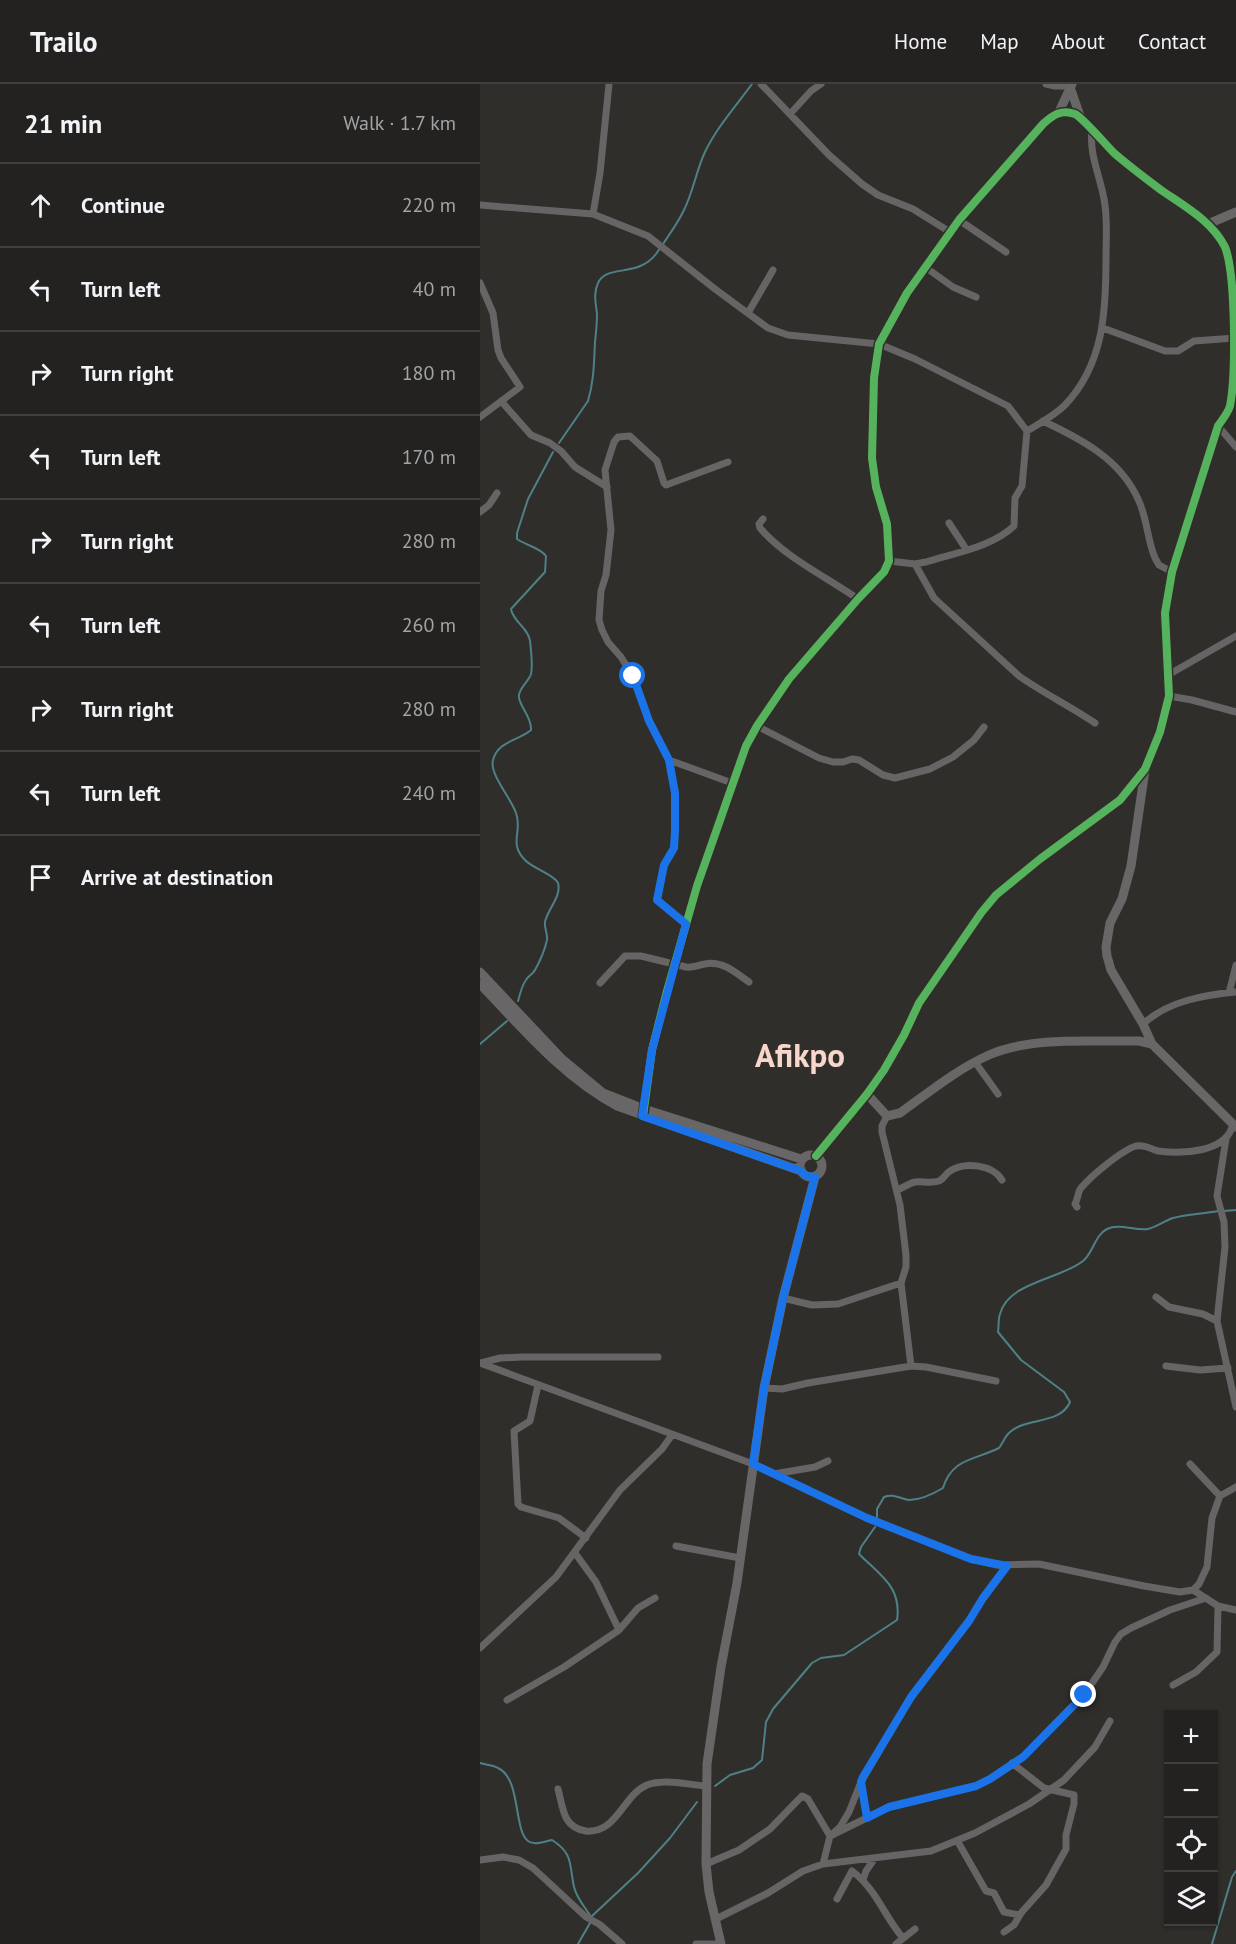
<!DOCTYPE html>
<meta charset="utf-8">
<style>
body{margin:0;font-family:"PT Sans",sans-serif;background:#302f2d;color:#f1f3f6}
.controls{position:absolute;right:18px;bottom:18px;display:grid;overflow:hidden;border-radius:0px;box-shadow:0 2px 4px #0004}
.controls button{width:54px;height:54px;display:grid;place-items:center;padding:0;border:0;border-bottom:2px solid #413f3e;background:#242220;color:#f1f3f6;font:30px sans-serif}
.stop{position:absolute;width:18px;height:18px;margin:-14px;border:4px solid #1a73e8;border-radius:50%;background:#fff}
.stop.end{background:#1a73e8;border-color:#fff;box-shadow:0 2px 6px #0008}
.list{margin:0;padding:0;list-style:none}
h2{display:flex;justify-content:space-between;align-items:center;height:78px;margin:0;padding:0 24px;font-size:26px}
h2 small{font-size:20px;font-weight:400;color:#a3a4a5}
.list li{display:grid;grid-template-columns:39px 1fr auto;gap:18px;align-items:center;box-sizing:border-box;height:84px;padding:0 24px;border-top:2px solid #413f3e}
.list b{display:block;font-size:22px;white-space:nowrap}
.list em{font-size:20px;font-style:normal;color:#a3a4a5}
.icon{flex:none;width:33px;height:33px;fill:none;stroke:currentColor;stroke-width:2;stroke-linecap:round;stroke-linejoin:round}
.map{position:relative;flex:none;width:756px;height:1860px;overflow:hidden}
header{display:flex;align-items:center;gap:36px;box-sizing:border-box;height:84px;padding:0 30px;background:#242220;border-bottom:2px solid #413f3e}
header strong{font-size:28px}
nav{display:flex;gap:33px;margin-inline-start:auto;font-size:21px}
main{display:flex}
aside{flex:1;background:#242220}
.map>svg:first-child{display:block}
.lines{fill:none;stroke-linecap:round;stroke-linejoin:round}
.stream{stroke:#4e8186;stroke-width:2}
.street{stroke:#666464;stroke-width:7}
.secondary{stroke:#686666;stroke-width:9}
.cycleway-casing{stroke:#322e29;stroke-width:11}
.cycleway{stroke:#56b35d;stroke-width:8}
.route{stroke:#1a73e8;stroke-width:8}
.labels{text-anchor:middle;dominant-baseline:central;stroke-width:5;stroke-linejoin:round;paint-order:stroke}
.town-label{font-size:33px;font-weight:bold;fill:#f7d6cc;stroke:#322e29}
</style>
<header>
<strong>Trailo</strong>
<nav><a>Home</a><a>Map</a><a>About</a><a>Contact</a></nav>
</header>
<main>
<aside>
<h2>21 min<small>Walk · 1.7 km</small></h2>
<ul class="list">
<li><svg class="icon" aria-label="ahead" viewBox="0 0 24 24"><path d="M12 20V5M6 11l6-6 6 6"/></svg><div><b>Continue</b></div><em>220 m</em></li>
<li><svg class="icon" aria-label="left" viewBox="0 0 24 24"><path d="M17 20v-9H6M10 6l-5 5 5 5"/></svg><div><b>Turn left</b></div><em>40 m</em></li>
<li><svg class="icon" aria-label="right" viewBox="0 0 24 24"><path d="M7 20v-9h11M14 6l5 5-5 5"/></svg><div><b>Turn right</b></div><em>180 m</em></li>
<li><svg class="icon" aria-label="left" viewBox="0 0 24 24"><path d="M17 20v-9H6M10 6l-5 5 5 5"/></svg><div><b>Turn left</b></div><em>170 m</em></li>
<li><svg class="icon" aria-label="right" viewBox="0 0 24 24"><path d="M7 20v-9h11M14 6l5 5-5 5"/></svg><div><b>Turn right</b></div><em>280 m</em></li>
<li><svg class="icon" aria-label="left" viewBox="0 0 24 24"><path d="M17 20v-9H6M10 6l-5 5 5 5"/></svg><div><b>Turn left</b></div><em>260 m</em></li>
<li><svg class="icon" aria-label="right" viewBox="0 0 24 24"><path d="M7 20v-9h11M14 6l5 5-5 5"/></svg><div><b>Turn right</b></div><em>280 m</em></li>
<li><svg class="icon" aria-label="left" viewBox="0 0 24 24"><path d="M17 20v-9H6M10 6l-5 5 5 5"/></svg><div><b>Turn left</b></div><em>240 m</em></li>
<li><svg class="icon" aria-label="arrive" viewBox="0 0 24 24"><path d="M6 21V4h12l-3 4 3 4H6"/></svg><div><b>Arrive at destination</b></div></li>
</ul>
</aside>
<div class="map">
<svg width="756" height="1860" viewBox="0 0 756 1860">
<rect width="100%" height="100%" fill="#302e2b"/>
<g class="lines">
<!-- stream -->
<path class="stream" d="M79,359l29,-42c6,-20 6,-39 7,-59 1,-9 2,-19 2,-28 -1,-10 -4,-20 1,-31 8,-19 40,-5 58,-29 9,-13 20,-28 27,-42 10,-19 13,-41 22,-60 12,-25 31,-46 47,-68
M38,917c2,-7 4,-16 8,-21 2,-4 7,-6 9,-10 5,-9 10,-21 12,-30 1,-6 -3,-12 -2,-18 2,-12 17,-26 13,-39 -3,-8 -26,-15 -33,-23 -17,-17 -2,-29 -9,-47 -5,-15 -27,-39 -23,-53 5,-19 25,-19 38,-30 1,-14 -14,-26 -12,-35 1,-8 10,-14 12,-21 2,-9 0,-24 -1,-33 -2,-14 -17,-19 -19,-32l34,-37 1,-16c-7,-9 -19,-10 -29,-17v-6l11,-34 25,-47
M0,960l27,-23
M744,1127l12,-1
M397,1433v-8l7,-12c10,-4 16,2 25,3 12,0 24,-6 34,-12 9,-30 32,-28 56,-40 4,-5 6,-12 11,-16 17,-15 50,-7 60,-30l-6,-10 -43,-32 -23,-28c1,-6 0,-13 2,-18 8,-32 61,-35 83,-53 10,-8 12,-26 24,-32 12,-6 28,2 41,0 9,-2 16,-8 25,-11 15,-4 30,-4 45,-7
M0,1679c6,2 13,2 18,5 26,12 13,74 36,75 5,1 12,-2 18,-3 22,14 17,25 22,47 3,12 11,20 17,30
M235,1702l15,-11 23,-7 9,-8 4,-38 7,-13 39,-46 9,-5 23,-3 53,-35c5,-33 -17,-45 -38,-66l2,-7 14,-20
M112,1832l46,-43 32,-35 27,-36
M98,1860l12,-21
M732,1860l20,-67 4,-6"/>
<!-- street -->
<path class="street" d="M281,0l68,71 33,29 16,11 35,14 37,23
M566,0l9,2h16
M310,30l21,-23 10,-7
M0,121l113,9 55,22 67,53 53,39 20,7 91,9 36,15 93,47 19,25 -5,55 -7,12 -1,28c-22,21 -60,27 -88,36l-11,2 -26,-3
M113,130l7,-41 9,-89
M479,136l47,32
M445,183l28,20 23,10
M0,199l13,30 5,37 3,8 19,29 -40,30
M268,229l25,-43
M623,244l62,23h13l16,-10 41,-3
M21,317l30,34 19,8 11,8 14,16 32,20
M563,337c38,18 77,38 95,78 9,18 9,40 17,59l4,7 13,7
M738,342l18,21
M547,347c13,-8 27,-15 38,-26 39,-41 41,-94 41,-147 0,-20 2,-39 -2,-59 -4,-23 -15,-45 -12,-68
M0,428l9,-7 8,-12
M283,435l-4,5 1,4c26,30 65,48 98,71
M469,439l17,26
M435,480l19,34 85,78c24,17 51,30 76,47
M688,591l68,-39
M689,612l23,4 44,12
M277,642l62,32 14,4h10l9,-3 7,1 24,15 12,3 35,-9 23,-12 21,-17 10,-13
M189,676l63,23
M206,840l-29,-24 7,-35 10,-17 1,-17v-38l-6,-33 -20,-39 -16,-45 -12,-19 -13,-15 -6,-12 -3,-10 2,-29 5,-16 5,-45 -6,-60 9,-28 4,-5 12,-1 27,25 7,22 2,2 62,-23
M120,899l25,-27h16l45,11c7,1 12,-2 19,-3 17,-4 31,9 44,18
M749,909l7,-28
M663,940c25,-23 61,-29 93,-32
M495,978l23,32
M407,1032l-5,10v6l18,73 6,50v12l-5,16 10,83
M746,1055l-9,57 7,26 1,25 -8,74 19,86
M417,1106c6,-2 12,-7 18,-8 8,-1 15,2 24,-1 5,-2 6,-7 11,-10 15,-10 43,-6 52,9
M597,1123l-2,-3c3,-5 3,-13 6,-16 10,-12 41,-38 55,-42 9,-2 14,3 22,5 24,3 69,2 75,-27
M676,1213l13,10 34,7 14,7
M303,1214l29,7 26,-1 63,-21
M0,1279l273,101 114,54 104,41 26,6 42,-1 105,22 36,6 13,-2 6,-6 8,-17 5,-49 8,-22 16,-9
M0,1279l20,-5 22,-1h136
M686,1282l34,4 28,-2
M58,1301l-8,36 -16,10 4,73 3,3 38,11 27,20
M284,1304l18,1 26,-6 103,-17 15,1 70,14
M710,1380l30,32
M294,1390l41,-7 13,-6
M196,1462l64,12
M95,1469l21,29 23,48
M713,1506l25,16 18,4
M0,1564l76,-71 64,-87 42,-41 10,-14
M693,1601l23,-13 21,-20 1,-46
M27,1616l57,-33 55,-37 19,-22 17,-10
M381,1701l6,33
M78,1705c5,19 5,39 28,42 31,3 37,-36 61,-46 18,-7 41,0 60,1
M350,1752l59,-29 87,-21 14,-7 33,-22 61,-62 19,-28 12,-25 6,-8 10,-6 39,-18 36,-12
M478,1758l28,49 8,2 10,19 15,3
M0,1776l23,-3 16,3 14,8 53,49 13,7 23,20
M226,1780l33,-14 31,-21 32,-33 6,3 22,37
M343,1780l7,-28 10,-9 9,-15 12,-30 50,-85 58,-76 14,-23 24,-32
M383,1796l3,-9 9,-13
M357,1815l15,-28c25,19 32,45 51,67
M236,1835l52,-26 35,-22 20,-7 108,-13 44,-18 54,-29 35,-24 31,-33 15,-26
M524,1848l10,-7 7,-12 25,-28 20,-36v-14l8,-31v-9l-30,-7 -32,-25
M216,1860h20
M416,1860l19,-15"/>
<!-- secondary -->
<path class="secondary" d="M591,6l9,26
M579,28l13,-28
M728,140l28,-12
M665,686l-14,96 -9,33 -12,24 -4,24 1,9 4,14 32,54 9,20 84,83
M0,888l82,87 41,34 41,16 157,50
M0,900c42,44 83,93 137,122l184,65
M387,1010l20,22 13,-3c28,-20 57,-44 89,-58 42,-19 105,-13 150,-14l13,3
M163,1032l9,-66 15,-59 30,-105 49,-140 11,-20 32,-47 69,-80 26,-27 5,-11 -2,-37 -11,-37 -4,-29 2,-80 5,-34 28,-51 52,-73 84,-96c10,-9 18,-15 32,-10 7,3 31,31 39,39 15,13 31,25 47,37 23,16 51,31 64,57 11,28 11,129 5,159 -2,7 -8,14 -12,20l-46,146 -7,41 4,83 -9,36 -15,37 -25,31 -80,59 -44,36 -15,18 -62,90 -15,32 -20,35 -17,24 -51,62
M320 1082a11 11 0 1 1 22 0a11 11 0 1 1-22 0Z
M241,1860l-12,-52 -3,-28 1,-100 14,-97 16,-84 27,-195 19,-90 32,-121"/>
<defs>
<path id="cycleway" d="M163,1032l9,-66 15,-59 30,-105 49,-140 11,-20 32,-47 69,-80 26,-27 5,-11 -2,-37 -11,-37 -4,-29 2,-80 5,-34 28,-51 52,-73 84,-96c10,-9 18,-15 32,-10 7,3 31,31 39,39 15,13 31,25 47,37 23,16 51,31 64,57 11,28 11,129 5,159 -2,7 -8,14 -12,20l-46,146 -7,41 4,83 -9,36 -15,37 -25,31 -80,59 -44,36 -15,18 -62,90 -15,32 -20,35 -17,24 -51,62"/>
</defs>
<!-- cycleway casing -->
<use href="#cycleway" class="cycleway-casing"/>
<!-- cycleway -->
<use href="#cycleway" class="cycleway"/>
</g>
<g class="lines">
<!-- route -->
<path class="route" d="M153,592l16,45 20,39 6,33v38l-1,17 -10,17 -7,35 29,24 -34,126 -10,66 159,55 5,5 9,1 -32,121 -19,90 -11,76 114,54 104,41 36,7 -24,32 -14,23 -58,76 -48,80 -2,5 6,36 22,-11 87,-21 14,-7 33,-22 61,-62"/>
</g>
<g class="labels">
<!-- town labels -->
<g class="town-label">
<text x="320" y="970">Afikpo</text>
</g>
</g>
</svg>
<div class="controls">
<button>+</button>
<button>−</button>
<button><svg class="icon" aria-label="locate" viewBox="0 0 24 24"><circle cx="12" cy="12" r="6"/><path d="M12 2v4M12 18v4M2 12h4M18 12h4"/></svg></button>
<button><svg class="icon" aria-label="layers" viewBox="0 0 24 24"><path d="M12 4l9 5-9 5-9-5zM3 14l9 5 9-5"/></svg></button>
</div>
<div class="stop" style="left:153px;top:592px"></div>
<div class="stop end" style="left:604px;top:1611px"></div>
</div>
</main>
